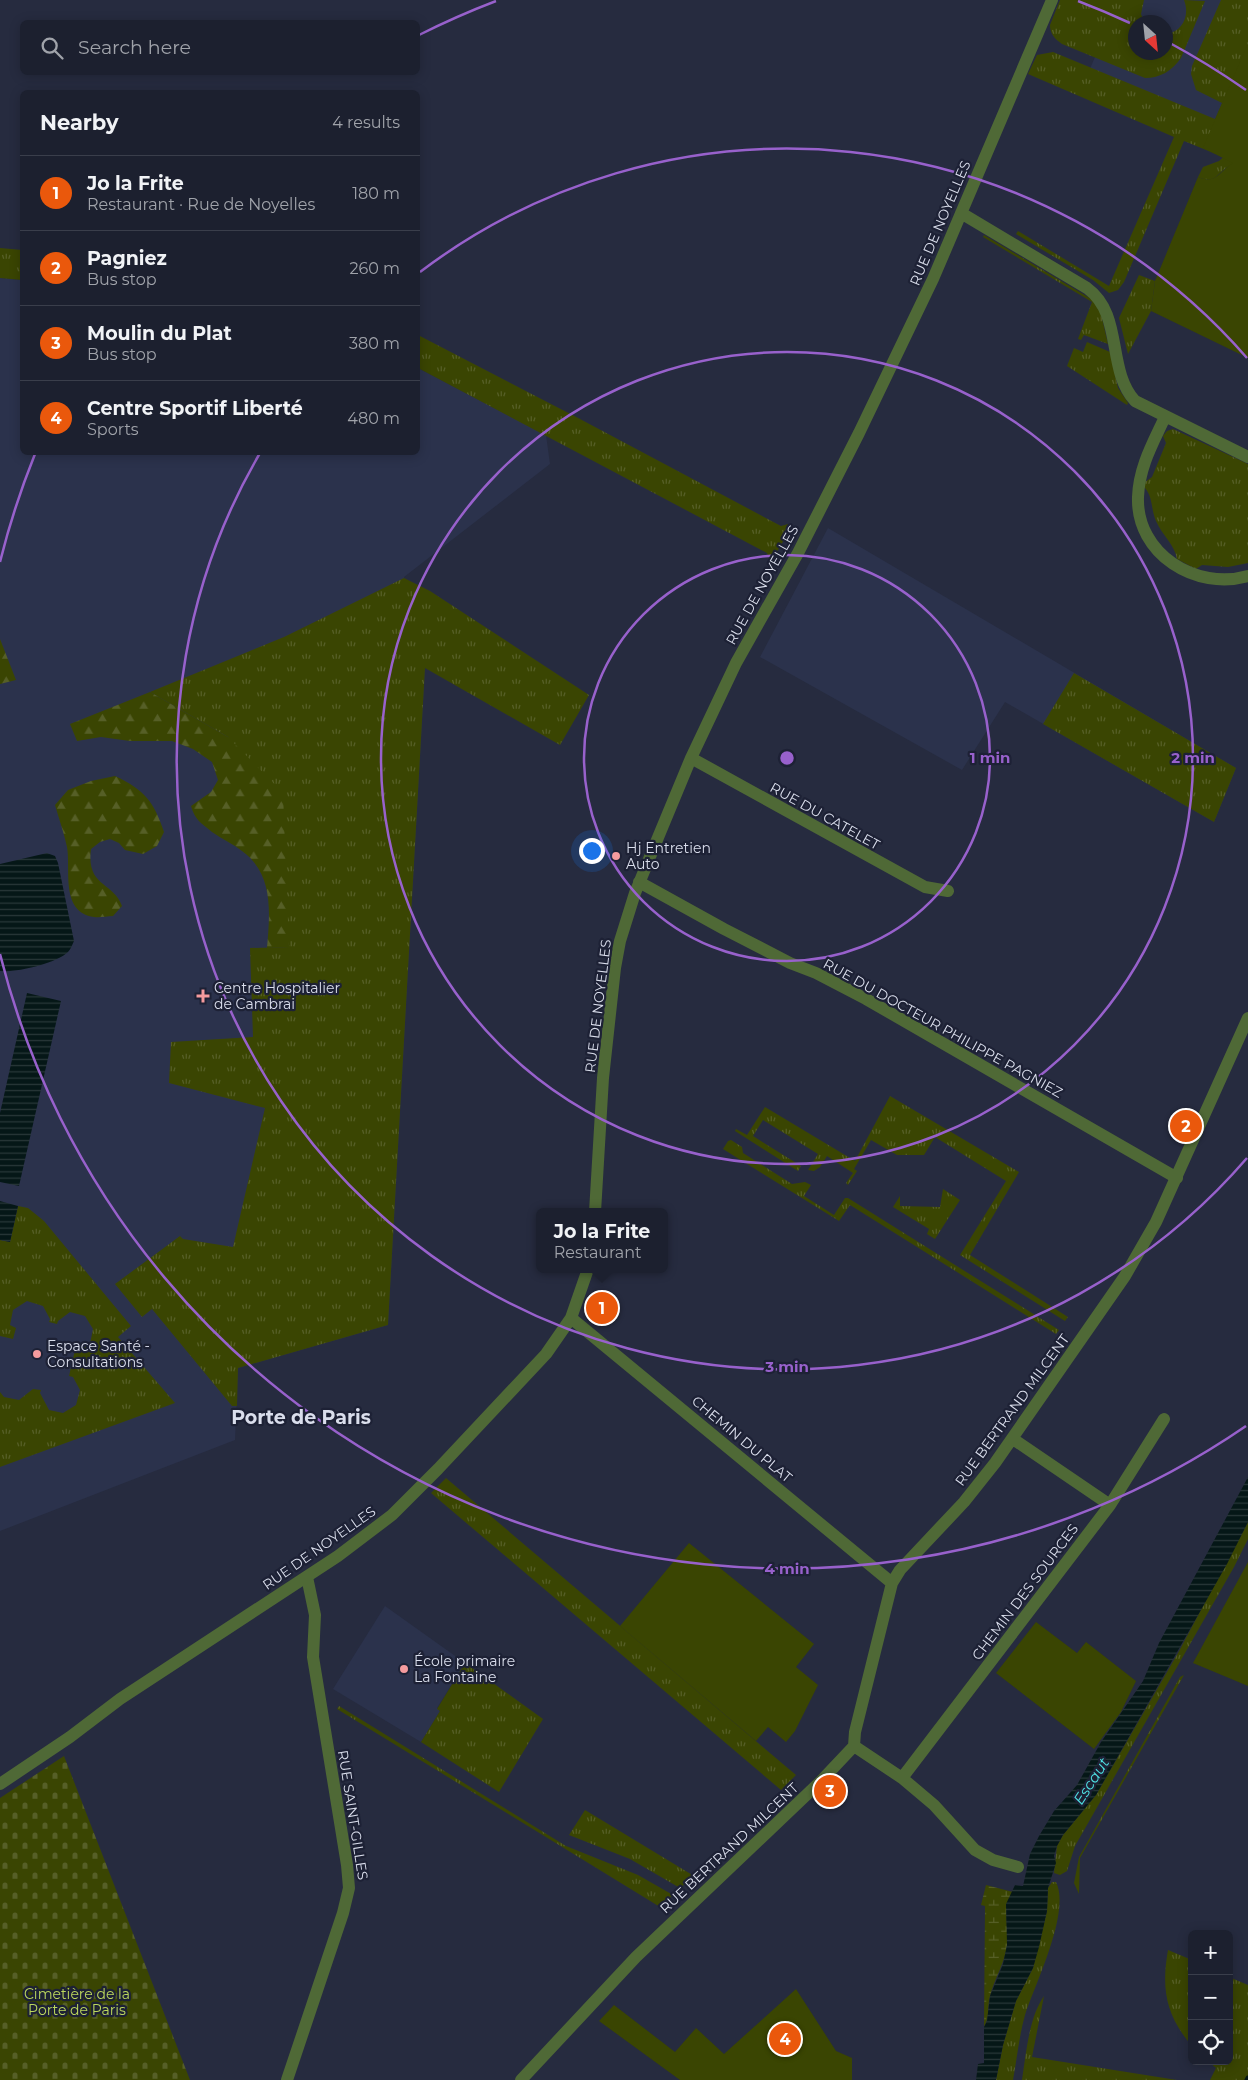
<!DOCTYPE html>
<meta charset="utf-8">
<style>
body{margin:0;font-family:Montserrat,sans-serif;background:#292d3b;color:#f1f3f6}
.controls{position:absolute;right:15px;bottom:15px;display:grid;overflow:hidden;border-radius:8px;box-shadow:0 2px 12px #0003}
.controls button{width:45px;height:45px;display:grid;place-items:center;padding:0;border:0;border-bottom:1px solid #3a3e4b;background:#1c202f;color:#f1f3f6;font:25px sans-serif}
.compass{position:absolute;left:1128px;top:15px;width:45px;height:45px;border-radius:50%;background:#1c202f;box-shadow:0 2px 12px #0003;rotate:153deg}
.you{position:absolute;left:591px;top:850px;width:18px;height:18px;margin:-12px;border:4px solid #fff;border-radius:50%;background:#1a73e8;box-shadow:0 0 0 8px #1a73e833}
.badge{display:grid;place-items:center;width:32px;height:32px;border-radius:50%;background:#ea580c;color:#fff;font-size:16px;font-weight:700}
.pin{position:absolute;translate:-50% -50%;border:2px solid #fff;box-shadow:0 1px 5px #0006}
.popup{position:absolute;left:536px;top:1208px;width:132px;height:65px;box-sizing:border-box;display:grid;place-content:center;border-radius:8px;background:#1c202f;filter:drop-shadow(0 1px 4px #0005);font-size:16px;white-space:nowrap;color:#a0a3aa}
.popup b{font-size:19px;color:#f1f3f6}
.popup::after{content:'';position:absolute;left:50%;top:100%;margin-left:-10px;border:10px solid transparent;border-top-color:#1c202f}
.list{margin:0;padding:0;list-style:none}
h2{display:flex;justify-content:space-between;align-items:center;height:65px;margin:0;padding:0 20px;font-size:21px}
h2 small{font-size:16px;font-weight:400;color:#a0a3aa}
.list li{display:grid;grid-template-columns:32px 1fr auto;gap:15px;align-items:center;box-sizing:border-box;height:75px;padding:0 20px;border-top:1px solid #3a3e4b}
.list b{display:block;font-size:19px;white-space:nowrap}
.list p{margin:0;font-size:16px;white-space:nowrap;color:#a0a3aa}
.list em{font-size:16px;font-style:normal;color:#a0a3aa}
.icon{flex:none;width:28px;height:28px;fill:none;stroke:currentColor;stroke-width:2;stroke-linecap:round;stroke-linejoin:round}
.map{position:relative;flex:none;width:1248px;height:2080px;overflow:hidden}
.search{position:absolute;background:#1c202f;box-shadow:0 2px 12px #0003;left:20px;top:20px;width:400px;height:55px;display:flex;align-items:center;gap:12px;box-sizing:border-box;padding:0 18px;border-radius:8px;color:#a0a3aa;font-size:19px}
.panel{position:absolute;background:#1c202f;box-shadow:0 2px 12px #0003;left:20px;top:90px;width:400px;height:365px;border-radius:8px}
.map>svg:first-child{display:block}
.built{fill:#2b324c;fill-rule:evenodd}
.grass{fill:url(#grass-tufts)}
.forest{fill:url(#forest-firs)}
.wetland{fill:url(#wetland-marsh)}
.cemetery{fill:url(#cemetery-stones)}
.green{fill:#3a4502}
.water{fill:url(#water-rules)}
.lines{fill:none;stroke-linecap:round;stroke-linejoin:round}
.stream{stroke:#051717;stroke-width:5}
.minor{stroke:#4f6936;stroke-width:12}
.ring{fill:none;stroke:#9861cc;stroke-width:2.5}
.poi-dot{fill:#f59b9e;stroke:#1d2135;stroke-width:2}
.labels{text-anchor:middle;dominant-baseline:central;stroke-width:4.5;stroke-linejoin:round;paint-order:stroke}
.street-label{font-size:14px;fill:#dadeec;stroke:#1d2135}
.poi-label{font-size:14px;fill:#dadeec;stroke:#1d2135;text-anchor:start}
.park-label{font-size:14px;fill:#bdd85d;stroke:#1d2135}
.water-label{font-size:15px;font-style:italic;fill:#4ee0e3;stroke:#1d2135}
.district-label{font-size:19px;font-weight:bold;fill:#dadeec;stroke:#1d2135}
.centre{fill:#9861cc;stroke:#1d2135;stroke-width:2.5}
.ring-label{font-size:15px;text-anchor:middle;font-weight:bold;fill:#9861cc;stroke:#1d2135;stroke-width:4.5;stroke-linejoin:round;paint-order:stroke}
</style>
<div class="map">
<svg width="1248" height="2080" viewBox="0 0 1248 2080">
<defs>
<pattern id="grass-tufts" width="24" height="20" patternUnits="userSpaceOnUse" patternTransform="scale(1.25)"><rect width="24" height="20" fill="#3a4502"/><path d="M3 7l-1-3M5 7V3M7 7l1-3M15 17l-1-3M17 17v-4M19 17l1-3" fill="none" stroke="#565f27"/></pattern>
<pattern id="forest-firs" width="22" height="20" patternUnits="userSpaceOnUse" patternTransform="scale(1.25)"><rect width="22" height="20" fill="#3a4502"/><path d="M5 1l3.5 6h-7zM16 11l3.5 6h-7z" fill="#565f27"/></pattern>
<pattern id="wetland-marsh" width="20" height="14" patternUnits="userSpaceOnUse" patternTransform="scale(1.25)"><rect width="20" height="14" fill="#3a4502"/><path d="M1 5h8M5 5V1M11 12h8M15 12V8" fill="none" stroke="#565f27"/></pattern>
<pattern id="cemetery-stones" width="16" height="16" patternUnits="userSpaceOnUse" patternTransform="scale(1.25)"><rect width="16" height="16" fill="#3a4502"/><path d="M2 7V4a2 2 0 0 1 4 0v3zM10 15v-3a2 2 0 0 1 4 0v3z" fill="#565f27"/></pattern>
<pattern id="water-rules" width="6" height="5" patternUnits="userSpaceOnUse" patternTransform="scale(1.25)"><rect width="6" height="5" fill="#051717"/><path d="M0 2.5h6" fill="none" stroke="#293839"/></pattern>
</defs>
<rect width="100%" height="100%" fill="#262b3f"/>
<!-- built -->
<path class="built" d="M1119,0h129v43l-45,105 -124,-53zM1136,22h30v30h-30z
M0,278l22,2v172h396v-84l128,67 4,29 -146,113 21,90 -37,658 -150,43 -3,72 -235,91z
M828,528l408,240 -22,54 -209,-120 -43,68 -202,-113z
M385,1606l80,57 -28,45 3,3 -19,31 -88,-53z"/>
<!-- grass -->
<path class="grass" d="M1060,0h84l-3,14 3,8h-8v30h30v-18c17,-2 24,-19 18,-34l21,1 -24,57c-9,13 -21,20 -36,20l-83,-34c-7,-5 -12,-10 -12,-19z
M1221,0h27v128l-32,26 -32,-13 -60,141 -6,8 -9,3 -16,-13 -77,-46 2,-3 91,55 65,-149 -146,-63 9,-19 16,-3 162,67 7,-16 -26,-13 -5,-16 1,-8z
M1235,147l13,11c-6,3 -13,4 -19,8 -13,7 -12,19 -31,11l5,-10 16,-6z
M984,235l109,65 8,14 7,30 -24,-9 -3,5 -3,-1 14,-37 -109,-65z
M0,248l22,2v30l-22,-2z
M1139,275l16,6 -4,30 -23,43 -9,-36z
M418,335l162,84 201,107 7,-2 4,2 -21,36 -4,-9 -349,-185z
M1087,342l23,10 8,36 10,15 -1,2 -60,-39 7,-18 9,4z
M1173,429l75,35v99l-20,4 -26,-2 -6,4 -19,-10c-2,-14 -15,-24 -21,-38 -5,-11 -3,-24 -11,-33v-6l7,-5 14,-34 -3,-7 4,-5z
M404,578l26,13 159,104 -29,50 -135,-77 -37,657 -150,43 -1,38h-5l-80,-97 -10,8 -27,-33 65,-48 3,3 50,8 32,-139 -96,-25 2,-41 82,-5 -3,-89 39,-1 -61,-210 -78,-45 134,-55z
M1074,673l162,95 -22,54 -171,-98z
M890,1096l129,76 -49,83 98,62 -3,4 -105,-66 46,-74 -71,-44 -11,18h-27l-26,-15 -17,29 3,2 -9,14 -2,-2 7,-10 -26,-17 -7,11 -6,4 -6,-1 10,-16 -55,-34 -10,16 48,30 -3,5 -63,-40 1,-2 11,6 18,-28 90,54z
M731,1140l11,7 1,6 49,31 13,-2 6,3 -7,11 30,19 11,-17h3l211,132 -3,4 -206,-129 -11,16 -116,-72 5,-8z
M943,1189l17,11 -25,39 -8,-5 2,-5 -36,-22 7,-11v10l40,1z
M18,1206l10,2 16,13 87,105 -13,11 57,66 -175,64v-75l4,5 15,3 14,-11 8,1 -1,3 9,17 14,3 13,-8 4,-15 -7,-13 -4,-1 6,-26 3,1 12,-7 3,-15 -8,-13 -15,-4 -12,9 -1,3 -8,-2 1,-3 -7,-13 -16,-5 -14,9 -3,15 6,3 -3,11 -13,-3v-96l10,2z
M446,1478l318,270 32,27 -15,15 -350,-297z
M1248,1522v17l-14,28 -159,279 -8,25 -7,4 -6,-2 3,-27 6,-11 33,-40 82,-142z
M465,1663l78,56 -44,73 -78,-50 19,-31 -3,-2z
M1184,1675l-104,183 -1,36 -5,-11 5,-26 101,-180z
M339,1706l227,140 72,29 35,20 -13,12 -323,-198z
M585,1810l109,66 -14,12 -50,-29 -61,-24z
M1052,1882h4c15,30 -21,102 -31,133 -6,21 -8,44 -12,65h-17l7,-35 13,-44 17,-33 14,-57 1,-23z
M1168,1950l24,10v86c-26,-30 -31,-57 -24,-96z
M1229,1977l19,8v95h-38l6,-12 -8,-7h21z
M1044,1996l-12,61 145,23h-155c4,-26 7,-63 22,-84z"/>
<!-- forest -->
<path class="forest" d="M0,639l16,41 -16,4z
M150,692l78,45 55,56 6,154 -22,1c3,-35 7,-74 -25,-97 -9,-7 -20,-12 -30,-19 -11,-9 -17,-12 -21,-26l20,-14 7,-12 -6,-18 -19,-13 -21,-8h-42l-29,-4 -24,4 -7,-17z
M115,776c30,14 39,26 49,56l-7,14 -14,8 -18,-4 -6,-7 -9,-4 -10,3 -9,7c-5,38 22,32 31,57l-9,10c-6,0 -13,2 -19,1 -34,-5 -23,-47 -27,-70 -3,-14 -8,-28 -12,-42l13,-15 23,-9z"/>
<!-- wetland -->
<path class="wetland" d="M986,1885l27,7c-11,21 -4,30 -6,53 -2,18 -13,34 -17,51 -3,11 0,21 -6,31l1,-121 -4,-1z"/>
<!-- cemetery -->
<path class="cemetery" d="M64,1756l126,324h-190v-282z"/>
<!-- green -->
<path class="green" d="M1248,43v315l-97,-47 4,-30 43,-104c19,8 21,-6 35,-14l-30,-15z
M689,1543l125,101 -18,23 22,18 -23,46 -9,11 -18,-15 -12,14 -136,-115z
M1248,1562v124l-55,-23z
M1036,1622l41,31 9,-11 50,39 -15,31 -27,37 -98,-76z
M796,1989l40,62 16,7v22h-172l-81,-59 15,-16 61,47 21,-24 28,26z"/>
<!-- water -->
<path class="water" d="M47,853l8,3 3,7 16,78c-2,4 -3,8 -6,11 -11,11 -52,21 -68,19v-107z
M27,993l34,8 -42,185 -19,-4v-69z
M0,1201l18,5 -8,36 -10,-2z
M1248,1477v45l-21,42 -131,231 -33,40 -6,11 -3,10 2,7 -8,25 -1,23 -8,36 -6,21 -17,33 -13,44 -7,35h-20l2,-16 6,-1v-36l3,-6 3,-25 13,-32 4,-19 -1,-41 9,-19 8,1 7,-32 9,-18 15,-25 23,-26 24,-43 42,-61 16,-38z"/>
<g class="lines">
<!-- stream -->
<path class="stream" d="M1247,2080l1,-2"/>
<!-- minor -->
<path class="minor" d="M961,213l126,75c37,27 19,81 48,113l113,56
M1165,417c-12,26 -26,50 -27,80 -2,57 58,94 110,79
M691,758l234,129 23,4
M639,882l85,47 66,34 26,10 50,26 311,179
M595,1212l8,-134 12,-110 5,-27 15,-48 56,-135 45,-95 62,-110 61,-120 74,-154 119,-279
M571,1318l321,265
M1013,1439l97,66
M854,1746l48,32 32,27 41,45 18,10 25,7
M902,1778l208,-273 54,-86
M0,1784l70,-47 50,-38 218,-143 54,-41 46,-46 108,-115 25,-36 17,-49
M287,2080l56,-167 6,-25 -2,-23 -34,-208 2,-42 -8,-38
M521,2080l115,-123 184,-175 34,-36 1,-14 37,-149 8,-13 64,-68 31,-39 130,-187 31,-54 92,-204"/>
</g>
<!-- distance rings -->
<g class="ring">
<circle cx="787" cy="758" r="203"/>
<circle cx="787" cy="758" r="406"/>
<path d="M1247 1158A609 609 0 0 1 260 453M420 272A609 609 0 0 1 1247 358"/>
<path d="M1246 1426A811 811 0 0 1 0 954M0 562A811 811 0 0 1 35 454M419 35A811 811 0 0 1 496 1M1078 1A811 811 0 0 1 1130 23M1168 42A811 811 0 0 1 1246 90"/>
</g>
<!-- markers -->
<g class="poi-dot">
<circle cx="616" cy="856" r="5"/>
<path d="M200.5 988.5h5v5h5v5h-5v5h-5v-5h-5v-5h5z"/>
<circle cx="37" cy="1354" r="5"/>
<circle cx="404" cy="1669" r="5"/>
</g>
<g class="labels">
<!-- street labels -->
<g class="street-label">
<text transform="translate(940 223) rotate(-67)">RUE DE NOYELLES</text>
<text transform="translate(762 585) rotate(-61)">RUE DE NOYELLES</text>
<text transform="translate(825 816) rotate(29)">RUE DU CATELET</text>
<text transform="translate(598 1006) rotate(-83)">RUE DE NOYELLES</text>
<text transform="translate(943 1028) rotate(29)">RUE DU DOCTEUR PHILIPPE PAGNIEZ</text>
<text transform="translate(1012 1410) rotate(-54)">RUE BERTRAND MILCENT</text>
<text transform="translate(742 1439) rotate(40)">CHEMIN DU PLAT</text>
<text transform="translate(319 1548) rotate(-35)">RUE DE NOYELLES</text>
<text transform="translate(1025 1592) rotate(-53)">CHEMIN DES SOURCES</text>
<text transform="translate(353 1815) rotate(81)">RUE SAINT-GILLES</text>
<text transform="translate(729 1848) rotate(-43)">RUE BERTRAND MILCENT</text>
</g>
<!-- poi labels -->
<g class="poi-label">
<text x="626" y="848">Hj Entretien<tspan x="626" dy="16">Auto</tspan></text>
<text x="214" y="988">Centre Hospitalier<tspan x="214" dy="16">de Cambrai</tspan></text>
<text x="47" y="1346">Espace Santé -<tspan x="47" dy="16">Consultations</tspan></text>
<text x="414" y="1661">École primaire<tspan x="414" dy="16">La Fontaine</tspan></text>
</g>
<!-- park labels -->
<g class="park-label">
<text x="77" y="1994">Cimetière de la<tspan x="77" dy="16">Porte de Paris</tspan></text>
</g>
<!-- water labels -->
<g class="water-label">
<text transform="translate(1091 1781) rotate(-57)">Escaut</text>
</g>
<!-- district labels -->
<g class="district-label">
<text x="301" y="1417">Porte de Paris</text>
</g>
</g>
<circle cx="787" cy="758" r="8" class="centre"/>
<g class="ring-label">
<text x="990" y="763">1 min</text>
<text x="1193" y="763">2 min</text>
<text x="787" y="1372">3 min</text>
<text x="787" y="1574">4 min</text>
</g>
</svg>
<div class="controls">
<button>+</button>
<button>−</button>
<button><svg class="icon" aria-label="locate" viewBox="0 0 24 24"><circle cx="12" cy="12" r="6"/><path d="M12 2v4M12 18v4M2 12h4M18 12h4"/></svg></button>
</div>
<svg class="compass" viewBox="-18 -18 36 36"><path d="M0-13l5 13h-10z" fill="#e53935"/><path d="M0 13l5-13h-10z" fill="#a0a3aa"/></svg>
<div class="you"></div>
<div class="pin badge" style="left:602px;top:1308px">1</div>
<div class="popup"><b>Jo la Frite</b>Restaurant</div>
<div class="pin badge" style="left:1186px;top:1126px">2</div>
<div class="pin badge" style="left:830px;top:1791px">3</div>
<div class="pin badge" style="left:785px;top:2039px">4</div>
<div class="search"><svg class="icon" aria-label="search" viewBox="0 0 24 24"><circle cx="10" cy="10" r="6"/><path d="M15 15l6 6"/></svg>Search here</div>
<section class="panel">
<h2>Nearby<small>4 results</small></h2>
<ul class="list">
<li><span class="badge">1</span><div><b>Jo la Frite</b><p>Restaurant · Rue de Noyelles</p></div><em>180 m</em></li>
<li><span class="badge">2</span><div><b>Pagniez</b><p>Bus stop</p></div><em>260 m</em></li>
<li><span class="badge">3</span><div><b>Moulin du Plat</b><p>Bus stop</p></div><em>380 m</em></li>
<li><span class="badge">4</span><div><b>Centre Sportif Liberté</b><p>Sports</p></div><em>480 m</em></li>
</ul>
</section>
</div>
